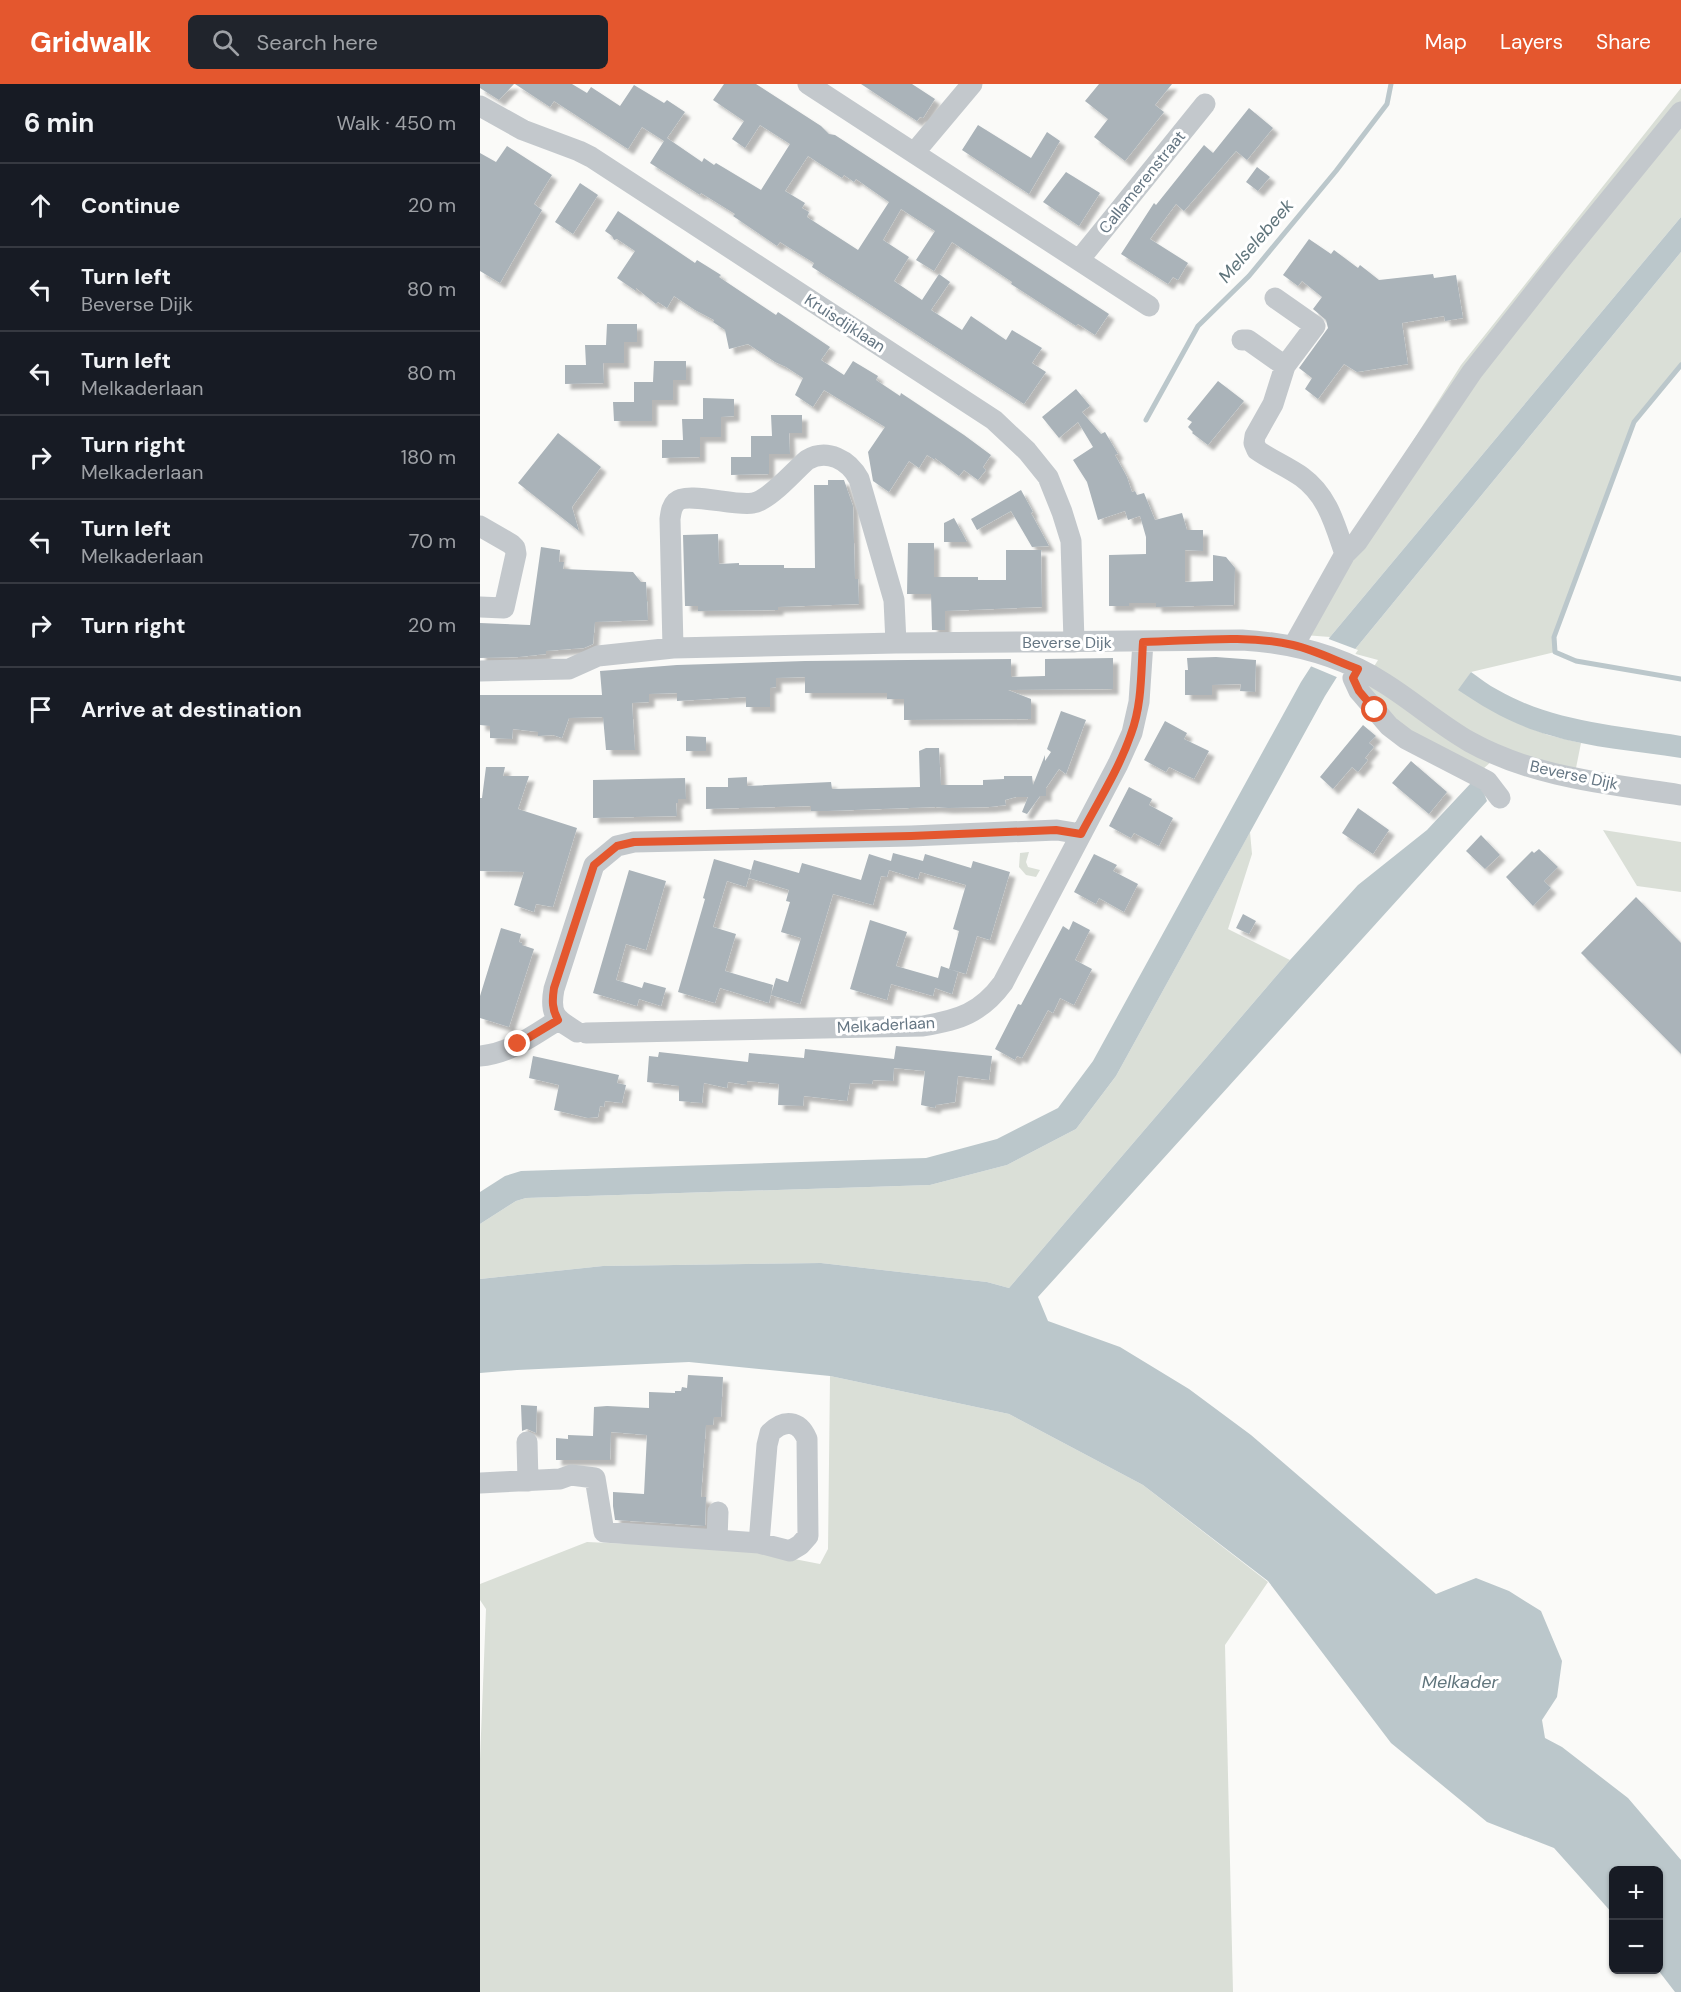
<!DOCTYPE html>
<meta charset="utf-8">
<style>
body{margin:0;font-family:"DM Sans",sans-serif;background:#20242c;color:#f1f3f6}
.controls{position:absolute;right:18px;bottom:18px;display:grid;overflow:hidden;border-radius:9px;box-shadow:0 2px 4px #0004}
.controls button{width:54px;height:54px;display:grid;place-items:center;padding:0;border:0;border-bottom:2px solid #363941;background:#171b24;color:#f1f3f6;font:30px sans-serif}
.stop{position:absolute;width:18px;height:18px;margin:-14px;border:4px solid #e4572e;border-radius:50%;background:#fff}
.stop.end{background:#e4572e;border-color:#fff;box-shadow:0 2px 6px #0008}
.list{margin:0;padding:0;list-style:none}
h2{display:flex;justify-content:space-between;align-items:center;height:78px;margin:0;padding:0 24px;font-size:26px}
h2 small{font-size:20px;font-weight:400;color:#9ea1a6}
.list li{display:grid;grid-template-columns:39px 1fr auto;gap:18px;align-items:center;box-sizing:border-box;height:84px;padding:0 24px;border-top:2px solid #363941}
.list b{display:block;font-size:22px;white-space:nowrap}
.list p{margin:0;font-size:20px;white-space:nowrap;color:#9ea1a6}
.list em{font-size:20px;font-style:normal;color:#9ea1a6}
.icon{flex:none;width:33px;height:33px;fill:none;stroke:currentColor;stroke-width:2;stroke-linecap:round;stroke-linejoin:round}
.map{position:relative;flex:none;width:1201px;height:1908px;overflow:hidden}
header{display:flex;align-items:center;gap:36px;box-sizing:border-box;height:84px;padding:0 30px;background:#e4572e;color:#fff}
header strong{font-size:28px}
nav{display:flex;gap:33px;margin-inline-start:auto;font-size:21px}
.search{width:420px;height:54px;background:#20242c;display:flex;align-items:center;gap:15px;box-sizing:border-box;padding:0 21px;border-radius:9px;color:#9ea1a6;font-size:22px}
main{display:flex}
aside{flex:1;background:#171b24}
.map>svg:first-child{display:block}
.green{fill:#dadfd7}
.water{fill:#bbc7cb}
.pier{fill:#fafaf8}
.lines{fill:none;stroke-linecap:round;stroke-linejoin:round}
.stream{stroke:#bbc7cb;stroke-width:5}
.building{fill:#aab3b9;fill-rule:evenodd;filter:url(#shadow)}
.minor{stroke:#c3c8cc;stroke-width:21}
.route{stroke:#e4572e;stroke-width:8}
.labels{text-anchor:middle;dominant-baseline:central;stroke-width:6;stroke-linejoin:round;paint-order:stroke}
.street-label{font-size:16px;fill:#657683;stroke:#fff}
.water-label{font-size:18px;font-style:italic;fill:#60757c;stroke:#fff}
</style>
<header>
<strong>Gridwalk</strong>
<div class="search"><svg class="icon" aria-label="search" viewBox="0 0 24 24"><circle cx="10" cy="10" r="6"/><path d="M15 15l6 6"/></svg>Search here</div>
<nav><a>Map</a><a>Layers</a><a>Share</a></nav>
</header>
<main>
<aside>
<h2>6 min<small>Walk · 450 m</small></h2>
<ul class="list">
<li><svg class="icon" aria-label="ahead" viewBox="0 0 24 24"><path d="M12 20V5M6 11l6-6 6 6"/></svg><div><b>Continue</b></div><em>20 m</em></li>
<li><svg class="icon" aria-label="left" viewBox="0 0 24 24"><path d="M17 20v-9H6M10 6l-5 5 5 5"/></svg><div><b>Turn left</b><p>Beverse Dijk</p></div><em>80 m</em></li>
<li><svg class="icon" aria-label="left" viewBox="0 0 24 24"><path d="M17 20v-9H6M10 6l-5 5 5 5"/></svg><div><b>Turn left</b><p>Melkaderlaan</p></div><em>80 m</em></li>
<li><svg class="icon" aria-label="right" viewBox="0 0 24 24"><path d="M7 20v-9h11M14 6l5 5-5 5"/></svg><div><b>Turn right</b><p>Melkaderlaan</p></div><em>180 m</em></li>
<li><svg class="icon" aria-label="left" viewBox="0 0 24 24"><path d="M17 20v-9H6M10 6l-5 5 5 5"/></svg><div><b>Turn left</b><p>Melkaderlaan</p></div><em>70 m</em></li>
<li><svg class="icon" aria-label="right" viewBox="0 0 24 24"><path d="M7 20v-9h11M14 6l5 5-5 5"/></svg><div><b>Turn right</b></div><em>20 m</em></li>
<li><svg class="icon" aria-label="arrive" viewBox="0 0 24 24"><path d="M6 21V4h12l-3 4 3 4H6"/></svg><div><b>Arrive at destination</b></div></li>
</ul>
</aside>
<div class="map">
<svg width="1201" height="1908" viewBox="0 0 1201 1908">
<defs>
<filter id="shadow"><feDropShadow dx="5.5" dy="5.5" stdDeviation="1.5" flood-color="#0004"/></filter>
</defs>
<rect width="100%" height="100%" fill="#fafaf8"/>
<!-- green -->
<path class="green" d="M1201,4v129l-351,420 -39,-3 170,-269z
M1201,168v113l-47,57 -80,215 1,15 -84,20 -5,8 56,45 26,10 33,8 -6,30 -72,-22 -20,18 -81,-42 -30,-29 -7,-17 13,-21 -26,-7z
M1123,746l78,12v50l-44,-6z
M770,748l2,22 -24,75 62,31 -281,328 -22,-6 -166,-19 -218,3 -123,13v-55l36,-23 10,-3 404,-13 77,-20 69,-36 40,-53z
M549,768l-3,10 2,5 12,3 -4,7 -10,-2 -7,-8 1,-14z
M350,1292l179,38 134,71 125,97 -43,63 8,347h-753v-233l6,-150 -6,-9v-16l107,-42 155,7 78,15 8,-15z"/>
<!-- water -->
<path class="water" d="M1201,133v35l-329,401 -27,43 -209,380 -40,53 -69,36 -77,20 -404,13 -10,3 -36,23v-32l25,-16 16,-5 405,-13 71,-19 61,-31 35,-47 208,-379 29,-45z
M991,588c9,6 17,13 27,18 55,32 122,36 183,46v22c-44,-7 -90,-10 -132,-23 -33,-9 -63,-26 -91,-45z
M991,699l11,5 5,13 -449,496 10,24 72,26 69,42 62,46 185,159 40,-16 33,13 32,20 21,50 -5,36 -15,23 3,18 17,9 66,51 53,62v132h-6l-17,-22v-100h-44l-1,44 -59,-66 -67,-26 -96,-79 -123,-162 -125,-96 -134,-71 -179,-38 -141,-14 -172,8 -37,3v-94l123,-13 218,-3 166,19 22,6 281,-328 68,-75 69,-55z"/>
<!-- pier -->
<path class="pier" d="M846,554l32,12 -19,28 -31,-13z"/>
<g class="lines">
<!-- stream -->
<path class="stream" d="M1201,281l-47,57 -80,215 1,15 21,9 105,18
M666,336l52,-94 51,-50 87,-105 51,-67 4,-20"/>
</g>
<!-- building -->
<path class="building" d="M0,0h34l-15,16 -19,-12z
M35,0h57l15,9 4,-6 29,19 14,-21 30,18 3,-3 18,12 -18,26 35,24 2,-4 10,7 2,-2 45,27 29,-46 -30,-19 -15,23 -13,-9 12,-18 -31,-21 11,-16h32l65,42 8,8 6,1 274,179 -14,21 -17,-11 -2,2 -65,-42 1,-2 -60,-40 -18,29 -18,-11 19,-29 -34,-22 -18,31 26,17 -15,24 28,19 17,-26 11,8 -19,28 31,20 9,-14 35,24 6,-10 30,18 -10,15 14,9 -22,32 -212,-137 2,-4 -34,-21 -3,4 -44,-30 2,-2 -34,-21 -1,2 -50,-32 14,-22 -22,-14 -14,22 -74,-48 -4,6zM328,72l34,22 2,-3 10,7 2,-3 33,23 -31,48 -51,-33 2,-5 -7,-4 3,-5 -20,-12z
M381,0h51l23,15 -12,19 -3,-1 -3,4z
M619,0h73l-17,21 9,7 -39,49 -31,-24 14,-18 -23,-18z
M769,24l24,20 -26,32 -11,-9 -52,60 -8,-7 -26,35 38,24 -10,17 -5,-3 -5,7 -47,-30 33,-51 2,2 48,-60 9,8z
M498,41l53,33 16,-26 13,9 -31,53 -67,-44z
M27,62l45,29 -18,29 8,6 -42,73 -20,-12v-118l16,9z
M777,83l13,10 -12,14 -12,-9z
M586,88l34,21 -21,33 -36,-24z
M100,99l18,12 -25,39 -18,-12z
M138,127l77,52 2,-3 24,15 -2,2 57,38 2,-3 52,35 -9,13 23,15 9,-14 25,15 -2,4 24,16 1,-3 63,42 27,20 -8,12 3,3 -8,10 -14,-10 -5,6 -24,-18v2l-8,-5 -8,13 -10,-7 -20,31 -16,-11 -5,-29 17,-25 -61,-37 -11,17 -18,-12 8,-17 -17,-11 -11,-5 -27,-18 -19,5 -4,-19 -12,-8 1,-2 -19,-10 -21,-14 -7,12 -9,-6 -2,2 -20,-16v3l-19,-13 18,-27 -18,-12 -3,1 -2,-4 -7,-5z
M829,155l22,15 3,-4 24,18 2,-3 19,15 54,-6 1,4 22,-3 7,43 -18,3 -1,-5 -42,7 6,41 -51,8 -13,-8 -26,35 -13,-10 7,-11 -13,-10 29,-40 -2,-8 -13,-11 9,-12 -20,-16 -4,5 -15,-11z
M127,240h30v18h-13v21h-21l1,20 -39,1v-19h21l-1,-20h21z
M174,277h32v19h-13v20h-21v21h-38l-1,-19h21v-20h19z
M738,297l26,20 -36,44 -16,-12 1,-1 -5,-5 4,-5 -5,-3z
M596,305l14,17 -8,6 19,22 4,-2 13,22 -3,1 12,22 5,15 3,-1 2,4 7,-2 11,27 27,-7 5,17h16v21l-18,-1v32l28,-1v-26l13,2 9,11 -1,37 -78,2v-4h-27v3h-20v-51l37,-1v-17l-6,-21 -12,4 -3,-9 -27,9 -11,-38 -14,-22 20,-13 -15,-25 -19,16 -17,-21z
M223,314l31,1v17l-13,1v20h-21v20l-38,1v-18h21l-1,-21h21z
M291,331h31v18h-13l1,21h-21v20l-38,1v-18h20v-21h21z
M78,349l43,34 -29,40 7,24 -61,-48z
M348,396h16l9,26 2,73h3l1,25 -81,3v3l-80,1v-5h-13l-2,-71 35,-1 1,30 20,-1v2h45v3h31l-1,-83h14z
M541,406l12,22 -2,1 18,33 -17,1 -21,-36 -34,19 -6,-11z
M474,434l13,24h-23v-19z
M428,459h26v34h44v3h28v-30h35l1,57 -97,4v19h-13l-1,-36h-24z
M61,463l19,3 -1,12h5l-1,7 70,3 8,10h5l2,38 -53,2 -2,22 -9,4 -38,3v3l-27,3 -39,1v-35l50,2z
M736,573l40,3 -1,32 -15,-1 1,-7 -29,1v10h-27v-25h3l-1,-12z
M633,574v31l-105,1 23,9v20l-127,1v-21h-17v-6h-82v-16l-29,1v9l-6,1v19h-24v-10l-69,4v-8l-28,1v8l-17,1 3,47h-29l-3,-33 -34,1 -7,20 -9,-3 -15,1v-4l-25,-3 -1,10 -22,-1v-12l-10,-1v-30h122l-2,-24 77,-6 128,-4 206,-2v18l34,-1v-17z
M581,627l25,9 -20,54 -7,-5 -13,19v8h-6l-13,18 -5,-2 6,-15h-12l-11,3 1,5 -16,2 -42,1 -12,-1 -109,4h-16v-5l-105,3v-22h22v-9l19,-1v9l84,-4 1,7 88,-2 -1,-36 7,-3h13l2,37h42v-5l21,-1v-3h28l1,9 12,-30v6l6,-9 -4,-3z
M685,637l22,12 -3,6 25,12 -15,28 -25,-12 -3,5 -22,-12z
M883,641l13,11 -7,7 5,4 -9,11 3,2 -10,12 -6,-5 -19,22 -13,-12z
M206,652l20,1v14h-20z
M931,677l36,31 -18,22 -37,-31z
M6,683h19l-2,9h26l-11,33 59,19 -24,79 -17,-3 -2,8 -20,-7 10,-33 -44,-1v-73h2z
M205,694l1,21h-8v4h-2l1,13 -84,2v-38z
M649,703l23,12 -3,6 24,13 -14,28 -25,-13 -3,5 -22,-12z
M878,724l31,22 -16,24 -31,-21z
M1001,751l19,20 -15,14 -19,-18z
M1059,765l19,18 -14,14 7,7 -18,18 -27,-29 26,-26 2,2z
M413,769l30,8 2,-7 46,14 2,-7 37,11 -20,68 -13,-4 -11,38 -17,-5 10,-38 -6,-2 13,-44 -46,-13 -2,7 -29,-9 -2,7 -6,-1 -8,29 -40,-11 -33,110 -29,-9 5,-17 12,4 13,-44 -20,-6 9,-30 -4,-1 3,-11 -40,-12 5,-18 45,13 3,-10 59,17 8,-26 22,7z
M614,770l23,11 -4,6 25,13 -14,28 -25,-14 -3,6 -22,-12z
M234,775l37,11 -5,17 -19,-6 -14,46 23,7 -11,37 48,14 -4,18 -49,-15 -5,15 -37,-11 27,-93 -2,-1z
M149,786l37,11 -20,69 -20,-6 -10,36 26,8 2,-6 22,6 -5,18 -22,-7 -2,7 -44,-13z
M1156,813l45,46v111l-100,-101z
M763,830l13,7 -7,13 -13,-6z
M390,836l37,12 -11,34 42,12 3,-12 17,6 -6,22 -17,-6 -2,8 -42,-12 -4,16 -37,-11z
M593,837l17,9 -15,30 17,9 -18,36 -14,-7 -7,15 -5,-3 -26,48 -5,-2 -2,4 -20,-11 23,-45 3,1 42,-79 6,4z
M21,844l20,6 -2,8 3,1v2l12,4 -25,78 -29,-9v-22z
M416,962l96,10 -3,24 -31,-4 -3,26 -19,3 -1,3 -14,-3 4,-34 -31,-3 -1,13 -20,-1 -1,4 -22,-1 -3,18 -43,-5 -1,10 -25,-1 1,-21 -32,-3v4l-19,-3 -1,6 -23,-5 -2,20 -23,-2v-15l-32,-4 2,-26 9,1 1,-5 89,10 1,-9 55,5 1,-9 89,10z
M53,972l86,19 -2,8 9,2 -4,18 -17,-2 -1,6 -4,-1 -2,11 -10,1 -34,-8 5,-25 -30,-7z
M208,1291l35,2 -2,40h-7l-1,8h-7l-5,72h5l-1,29 -90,-6 -2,-14v-14l31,2 3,-59 -36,-3 -1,28h-54v-22l12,1v-4l25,1 1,-29 13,-1 42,2v-16l26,1v-2h6l1,-4 5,1z
M41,1321l16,1 -1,27 -9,-4 -5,2z"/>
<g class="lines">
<!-- minor -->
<path class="minor" d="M328,0l341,222
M0,22l43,24 56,21 12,6 403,263 33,31 21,26 14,35 9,29 3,101
M434,69l58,-69
M599,176l126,-156
M795,214l40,28 -30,40 -12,38 -18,32 -1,7 3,7c14,10 31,17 45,27 26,19 33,48 43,77
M762,256h6l37,26
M0,442l31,18 4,4 1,6 -12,54 -24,-1
M814,561l51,-91 12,-12 115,-170 85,-108 124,-152
M193,564l-3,-129c1,-6 1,-12 6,-17 11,-11 60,5 77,1 17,-3 41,-32 54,-43 20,-12 42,0 52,19l35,121 2,43
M878,585l-5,9 6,13 30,35 17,13 81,42 13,17
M0,587l89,-2 29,-13 75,-8 223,-5 346,-3c51,3 98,15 142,43 29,18 56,42 86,59 65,36 140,42 211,53
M97,948c-21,-13 -28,-17 -23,-43l40,-124 23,-19 17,-4 277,-6 146,-6 24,4
M106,949l337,-7c36,-6 58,-13 80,-43l115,-219 14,-31 7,-31 4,-60
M0,972c29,-2 54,-21 78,-36
M47,1358l1,39
M0,1399l80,-4 11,-4 24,3 9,54 155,11 31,8 10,-6 8,-9 -1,-97c-8,-19 -23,-20 -37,-6l-3,12 -8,98
M237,1456l1,-28"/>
</g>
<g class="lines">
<!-- route -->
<path class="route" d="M38,960l40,-24c-6,-11 -6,-19 -4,-32l40,-123 23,-19 17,-4 277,-6 145,-6 25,4c17,-32 38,-65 50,-100 11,-29 10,-61 12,-92 49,-1 102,-8 150,3 22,5 43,16 65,24l-5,9 6,13 16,19"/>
</g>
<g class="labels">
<!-- street labels -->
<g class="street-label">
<text transform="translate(662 98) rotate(-51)">Callamerenstraat</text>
<text transform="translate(365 239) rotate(33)">Kruisdijklaan</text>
<text x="587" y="558">Beverse Dijk</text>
<text transform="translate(1094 691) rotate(12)">Beverse Dijk</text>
<text transform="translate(406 941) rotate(-3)">Melkaderlaan</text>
</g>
<!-- water labels -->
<g class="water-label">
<text transform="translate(776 157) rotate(-49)">Melselebeek</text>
<text x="980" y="1598">Melkader</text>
</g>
</g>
</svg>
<div class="controls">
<button>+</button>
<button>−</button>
</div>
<div class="stop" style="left:895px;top:626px"></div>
<div class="stop end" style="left:38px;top:960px"></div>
</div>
</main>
